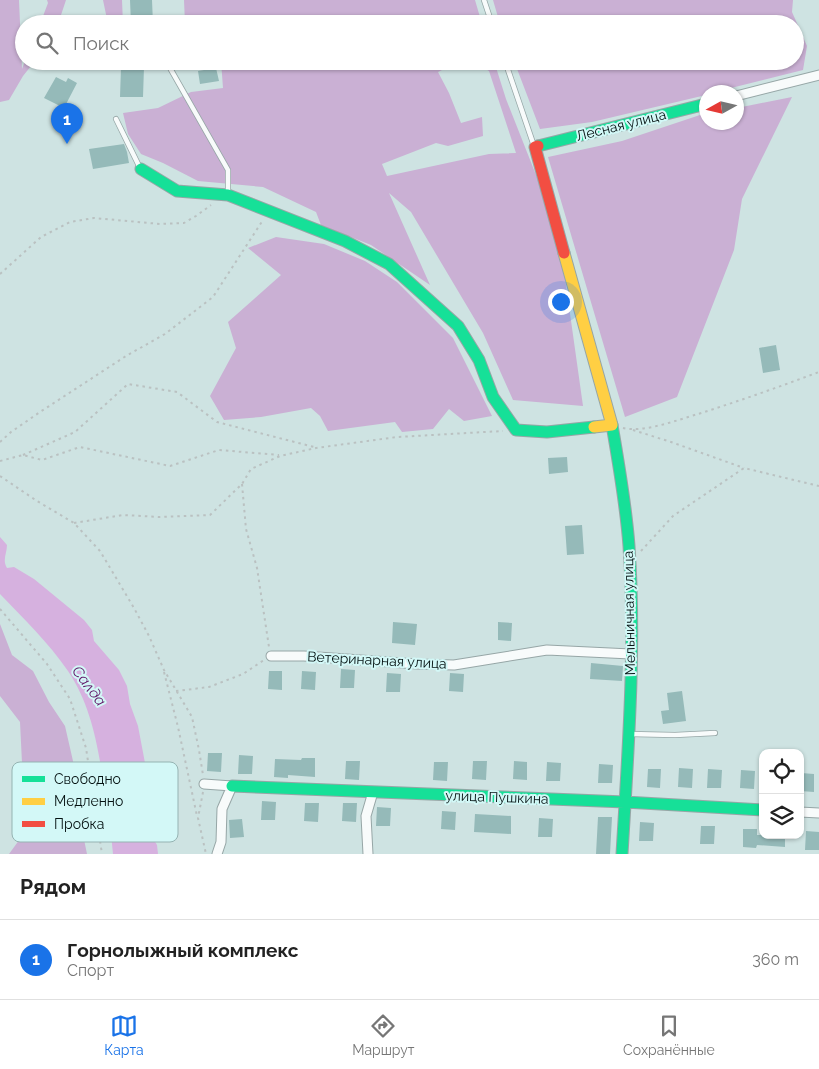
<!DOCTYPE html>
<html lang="ru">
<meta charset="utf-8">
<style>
body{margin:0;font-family:Raleway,sans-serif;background:#f2f2f2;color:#222}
.controls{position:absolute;right:15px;bottom:15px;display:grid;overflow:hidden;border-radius:10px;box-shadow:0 1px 4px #0004}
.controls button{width:45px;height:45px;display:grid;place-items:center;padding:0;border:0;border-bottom:1px solid #e0e0e0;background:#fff;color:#222;font:25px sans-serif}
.compass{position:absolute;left:699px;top:85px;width:45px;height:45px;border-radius:50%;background:#fff;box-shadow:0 1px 4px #0004;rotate:262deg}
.you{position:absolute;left:560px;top:301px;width:18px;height:18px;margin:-12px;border:4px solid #fff;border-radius:50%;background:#1a73e8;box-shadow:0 0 0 8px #1a73e833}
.badge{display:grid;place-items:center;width:32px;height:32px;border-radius:50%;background:#1a73e8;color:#fff;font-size:16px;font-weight:700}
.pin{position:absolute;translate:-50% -41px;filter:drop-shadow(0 1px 2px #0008)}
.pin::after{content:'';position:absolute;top:26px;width:18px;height:15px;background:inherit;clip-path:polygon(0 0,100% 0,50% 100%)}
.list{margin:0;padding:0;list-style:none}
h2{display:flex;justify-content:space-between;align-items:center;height:65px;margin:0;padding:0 20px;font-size:21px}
h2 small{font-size:16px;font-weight:400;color:#767676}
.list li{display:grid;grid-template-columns:32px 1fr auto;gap:15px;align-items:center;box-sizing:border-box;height:80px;padding:0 20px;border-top:1px solid #e0e0e0}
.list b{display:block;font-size:19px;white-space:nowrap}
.list p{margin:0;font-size:16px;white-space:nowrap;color:#767676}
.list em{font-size:16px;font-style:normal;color:#767676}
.icon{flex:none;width:28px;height:28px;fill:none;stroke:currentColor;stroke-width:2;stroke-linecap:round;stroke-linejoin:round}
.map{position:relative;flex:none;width:819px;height:854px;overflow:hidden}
.search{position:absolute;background:#fff;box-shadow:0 1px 4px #0004;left:15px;right:15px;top:15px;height:55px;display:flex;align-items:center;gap:12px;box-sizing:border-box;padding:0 18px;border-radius:28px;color:#767676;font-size:19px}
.sheet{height:145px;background:#fff}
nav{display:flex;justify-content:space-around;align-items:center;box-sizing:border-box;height:70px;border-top:1px solid #e0e0e0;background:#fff;font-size:14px;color:#767676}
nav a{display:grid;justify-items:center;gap:2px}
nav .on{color:#1a73e8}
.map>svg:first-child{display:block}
.forest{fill:#cab0d4}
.water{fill:#d6b1df}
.building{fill:#95bab9}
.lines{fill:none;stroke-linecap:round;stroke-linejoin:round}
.lane-casing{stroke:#96a6a6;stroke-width:6}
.street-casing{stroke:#96a6a6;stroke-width:11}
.fast-casing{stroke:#96a6a6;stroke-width:13}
.slow-casing{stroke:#96a6a6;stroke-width:13}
.jam-casing{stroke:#96a6a6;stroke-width:13}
.path{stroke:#bac1c1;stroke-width:2;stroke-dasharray:2.5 4;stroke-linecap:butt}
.lane{stroke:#f8fbfb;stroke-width:4.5}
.street{stroke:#f8fbfb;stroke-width:9}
.fast{stroke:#16e098;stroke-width:11}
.slow{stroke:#ffcf43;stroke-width:11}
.jam{stroke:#f24e42;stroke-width:11}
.labels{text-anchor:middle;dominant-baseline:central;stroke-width:4;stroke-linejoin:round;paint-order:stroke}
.street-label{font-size:14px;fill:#051212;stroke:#d3f8f7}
.water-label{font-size:15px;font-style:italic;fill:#611567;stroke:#d3f8f7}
.key{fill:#d3f8f7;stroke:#95b3b2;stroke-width:1}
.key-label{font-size:14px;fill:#051212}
</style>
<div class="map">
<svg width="819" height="854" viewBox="0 0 819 854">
<rect width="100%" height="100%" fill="#cee3e2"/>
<!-- forest -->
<path class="forest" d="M0,0h19l3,69 3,-8h10l-12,15 -14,24 -9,2z
M47,0h19l-8,24h-18l8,-21z
M103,0h19l1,24h-15z
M184,0h291l7,24h-297z
M493,0h300l-1,12 15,34 -4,24 -88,22h-9v3l-114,27 -52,7 -26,-68h281v-37h-295z
M221,61h239l-22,11 11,21 12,30 21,-6 1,19 -35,10 -12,-3 -54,21 5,12 102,-22 27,-1 -27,-82 -17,-10h22l12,38 32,81 27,98 18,128 -70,-6 -30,-67 -72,-121 -22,-19 41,92 -59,-40 -50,-20 -5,-13 -53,-25 -65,-6 -35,-18 -22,-9 -13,-20 -5,-21 35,-5 33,-16 32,-4z
M792,97l-50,102 -8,51 -57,147 -52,20 -77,-260 74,-16 84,-28v9h30l1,-14z
M276,237l48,7 41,17 32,21 56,56 39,78 -28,5 -15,-12 -16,20 -31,3 -7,-10 -67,9 -8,-15 -9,-8 -50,9 -37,3 -14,-24 26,-48 -8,-26 53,-47 -33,-27z
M0,624l12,31 21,16 16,31 16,24 16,70v29l6,29h-78l16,-22 4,-24 -7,-45 -2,-41 -20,-26z"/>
<!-- water -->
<path class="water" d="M0,537l7,8c0,8 -5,15 0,23l7,-1 20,12 50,41 8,10 2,11 25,29 8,16 3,18 8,22 7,37 5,34 -4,8 3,27 8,13 1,9h-45c-2,-23 -5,-45 -9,-68 -6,-40 -13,-81 -36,-115 -19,-28 -45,-53 -68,-77z"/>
<!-- building -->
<path class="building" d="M130,0h22l1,24h-22z
M121,67h23l-1,30h-23z
M216,68l3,13 -19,3 -2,-13z
M56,77l10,5 2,-4 9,5 -13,25 -20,-10z
M124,144l3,8 2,11 -36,6 -4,-20z
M776,345l4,25 -17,3 -4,-25z
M567,457l1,15 -19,2 -1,-16z
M582,525l2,29 -17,1 -2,-29z
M393,622l24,2 -2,21 -23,-2z
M498,622l14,1 -1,18 -13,-1z
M591,663l32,3 -1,15 -32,-2z
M341,669l14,1 -1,18h-14z
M269,671h13v19l-14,-1z
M302,671l14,1 -1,18 -14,-1z
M387,673l14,1 -1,18h-14z
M450,673l14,1 -1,18 -14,-1z
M682,691l4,30 -23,3 -2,-13 8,-1 -2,-17z
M208,753h14l-1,19 -14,-1z
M239,755l14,1 -1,18h-14z
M302,758h13v19l-27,-2v3l-14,-1 1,-18 26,1z
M346,761h14l-1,19 -14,-1z
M473,761h14l-1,19 -14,-1z
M514,761l13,1v18l-14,-1z
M434,762h14l-1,19 -14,-1z
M547,762l14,1 -1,18h-14z
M599,764l14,1 -1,18h-14z
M679,768l14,1 -1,19 -14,-1z
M648,769h13l-1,19 -13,-1z
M708,769l14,1 -1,18h-14z
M741,770l14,1 -1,18 -14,-1z
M801,773l13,1v18l-14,-1z
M262,801l14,1 -1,18h-14z
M305,803h14l-1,19 -14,-1z
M343,803h14l-1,19 -14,-1z
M377,807l14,1 -1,18h-14z
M442,811l14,1 -1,18 -14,-1z
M475,814l36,2v18l-37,-2z
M598,817h14l-2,37h-14z
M539,818l14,1 -1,18h-14z
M242,819l2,18 -14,1 -1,-18z
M640,822l14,1 -1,18h-14z
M701,826h14l-1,18h-14z
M743,829h14v6h28v12l-28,-2 -1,3 -13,-1z
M806,831l13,1v18h-14z"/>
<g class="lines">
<defs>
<path id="lane" d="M484,0l8,24
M166,61l62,109v24
M505,61l29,85
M116,119l24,49
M629,734l46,1 40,-2"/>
<path id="street" d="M736,96l83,-21
M271,656h33l113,8 37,1 93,-15 84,4
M204,784l28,2 -10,23 -1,33 -4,12
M800,812l19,1
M368,854l-2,-38 7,-24"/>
<path id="fast" d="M538,146l168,-42
M141,169l36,22 51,4 117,46 44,23 69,62 21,34 14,37 23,33 31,2 47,-5
M612,425c7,40 14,80 17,121 7,102 -1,206 -7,308
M232,786l393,16 138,8"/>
<path id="slow" d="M564,253l48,172 -18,2"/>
<path id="jam" d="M538,146l-3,1 29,106"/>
</defs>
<!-- lane casing -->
<use href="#lane" class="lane-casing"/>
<!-- street casing -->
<use href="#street" class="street-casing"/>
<!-- fast casing -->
<use href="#fast" class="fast-casing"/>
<!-- slow casing -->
<use href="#slow" class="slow-casing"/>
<!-- jam casing -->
<use href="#jam" class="jam-casing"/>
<!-- path -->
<path class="path" d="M0,274l41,-37 29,-15 24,-4 66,6 24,-1 12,-7 15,-11
M623,428c21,5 54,-8 75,-14 41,-13 81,-27 121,-42
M633,430l38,12 73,26
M0,442l11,-10 29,-20 86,-56 39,-22 48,-37 50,-77
M23,455l52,-23 53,-48 49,8 40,30 97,25
M0,461l23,-6 19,5 38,-13 90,19 49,-16 60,5
M0,476l37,25 37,22 26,28 34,57 15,28 15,34 28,47 7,33 4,25
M242,484l4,45 11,39 12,79
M74,523l49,-8 37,2 50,-2 32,-31 9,-15 29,-13 36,-8 81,-11 106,-6
M641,551l32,-35 71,-48 75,18
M0,609l47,55 23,35 16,49 16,106
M164,672l14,55 19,89
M176,691l33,-4 34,-13 21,-14
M203,792l-5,26 8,36"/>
<!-- lane -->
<use href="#lane" class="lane"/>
<!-- street -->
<use href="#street" class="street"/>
<!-- fast -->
<use href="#fast" class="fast"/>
<!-- slow -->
<use href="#slow" class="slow"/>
<!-- jam -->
<use href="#jam" class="jam"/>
</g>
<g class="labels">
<!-- street labels -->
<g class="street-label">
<text transform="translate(621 125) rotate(-14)">Лесная улица</text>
<text transform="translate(629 613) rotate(-91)">Мельничная улица</text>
<text transform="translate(377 660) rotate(3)">Ветеринарная улица</text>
<text transform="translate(497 797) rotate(2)">улица Пушкина</text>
</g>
<!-- water labels -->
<g class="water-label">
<text transform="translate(89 686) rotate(53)">Салда</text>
</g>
</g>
<!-- legend -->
<rect x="12" y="762" width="166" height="80" rx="8" class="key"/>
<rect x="22" y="776" width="23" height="6" fill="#16e098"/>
<rect x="22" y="798" width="23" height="7" fill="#ffcf43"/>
<rect x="22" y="821" width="23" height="6" fill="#f24e42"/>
<g class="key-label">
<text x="54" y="784">Свободно</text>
<text x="54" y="806">Медленно</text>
<text x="54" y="829">Пробка</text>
</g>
</svg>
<div class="controls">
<button><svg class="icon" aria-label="locate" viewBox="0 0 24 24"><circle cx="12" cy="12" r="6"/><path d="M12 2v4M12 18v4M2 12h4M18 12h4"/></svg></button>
<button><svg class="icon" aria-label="layers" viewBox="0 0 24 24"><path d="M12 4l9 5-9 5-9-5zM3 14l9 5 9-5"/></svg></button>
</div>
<svg class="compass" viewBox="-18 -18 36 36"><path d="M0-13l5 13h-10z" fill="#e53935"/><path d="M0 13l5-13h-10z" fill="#767676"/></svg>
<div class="you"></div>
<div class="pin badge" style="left:67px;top:144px">1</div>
<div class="search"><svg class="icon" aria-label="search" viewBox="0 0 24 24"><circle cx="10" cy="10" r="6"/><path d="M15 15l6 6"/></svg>Поиск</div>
</div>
<section class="sheet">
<h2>Рядом<small></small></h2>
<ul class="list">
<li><span class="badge">1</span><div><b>Горнолыжный комплекс</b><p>Спорт</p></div><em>360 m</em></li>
</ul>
</section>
<nav>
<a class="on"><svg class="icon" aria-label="map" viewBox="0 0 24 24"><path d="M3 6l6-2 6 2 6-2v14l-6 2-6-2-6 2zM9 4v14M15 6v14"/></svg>Карта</a>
<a><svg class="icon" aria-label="directions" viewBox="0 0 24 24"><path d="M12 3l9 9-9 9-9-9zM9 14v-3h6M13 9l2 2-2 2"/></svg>Маршрут</a>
<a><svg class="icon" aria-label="saved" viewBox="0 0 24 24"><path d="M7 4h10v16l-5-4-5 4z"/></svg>Сохранённые</a>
</nav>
